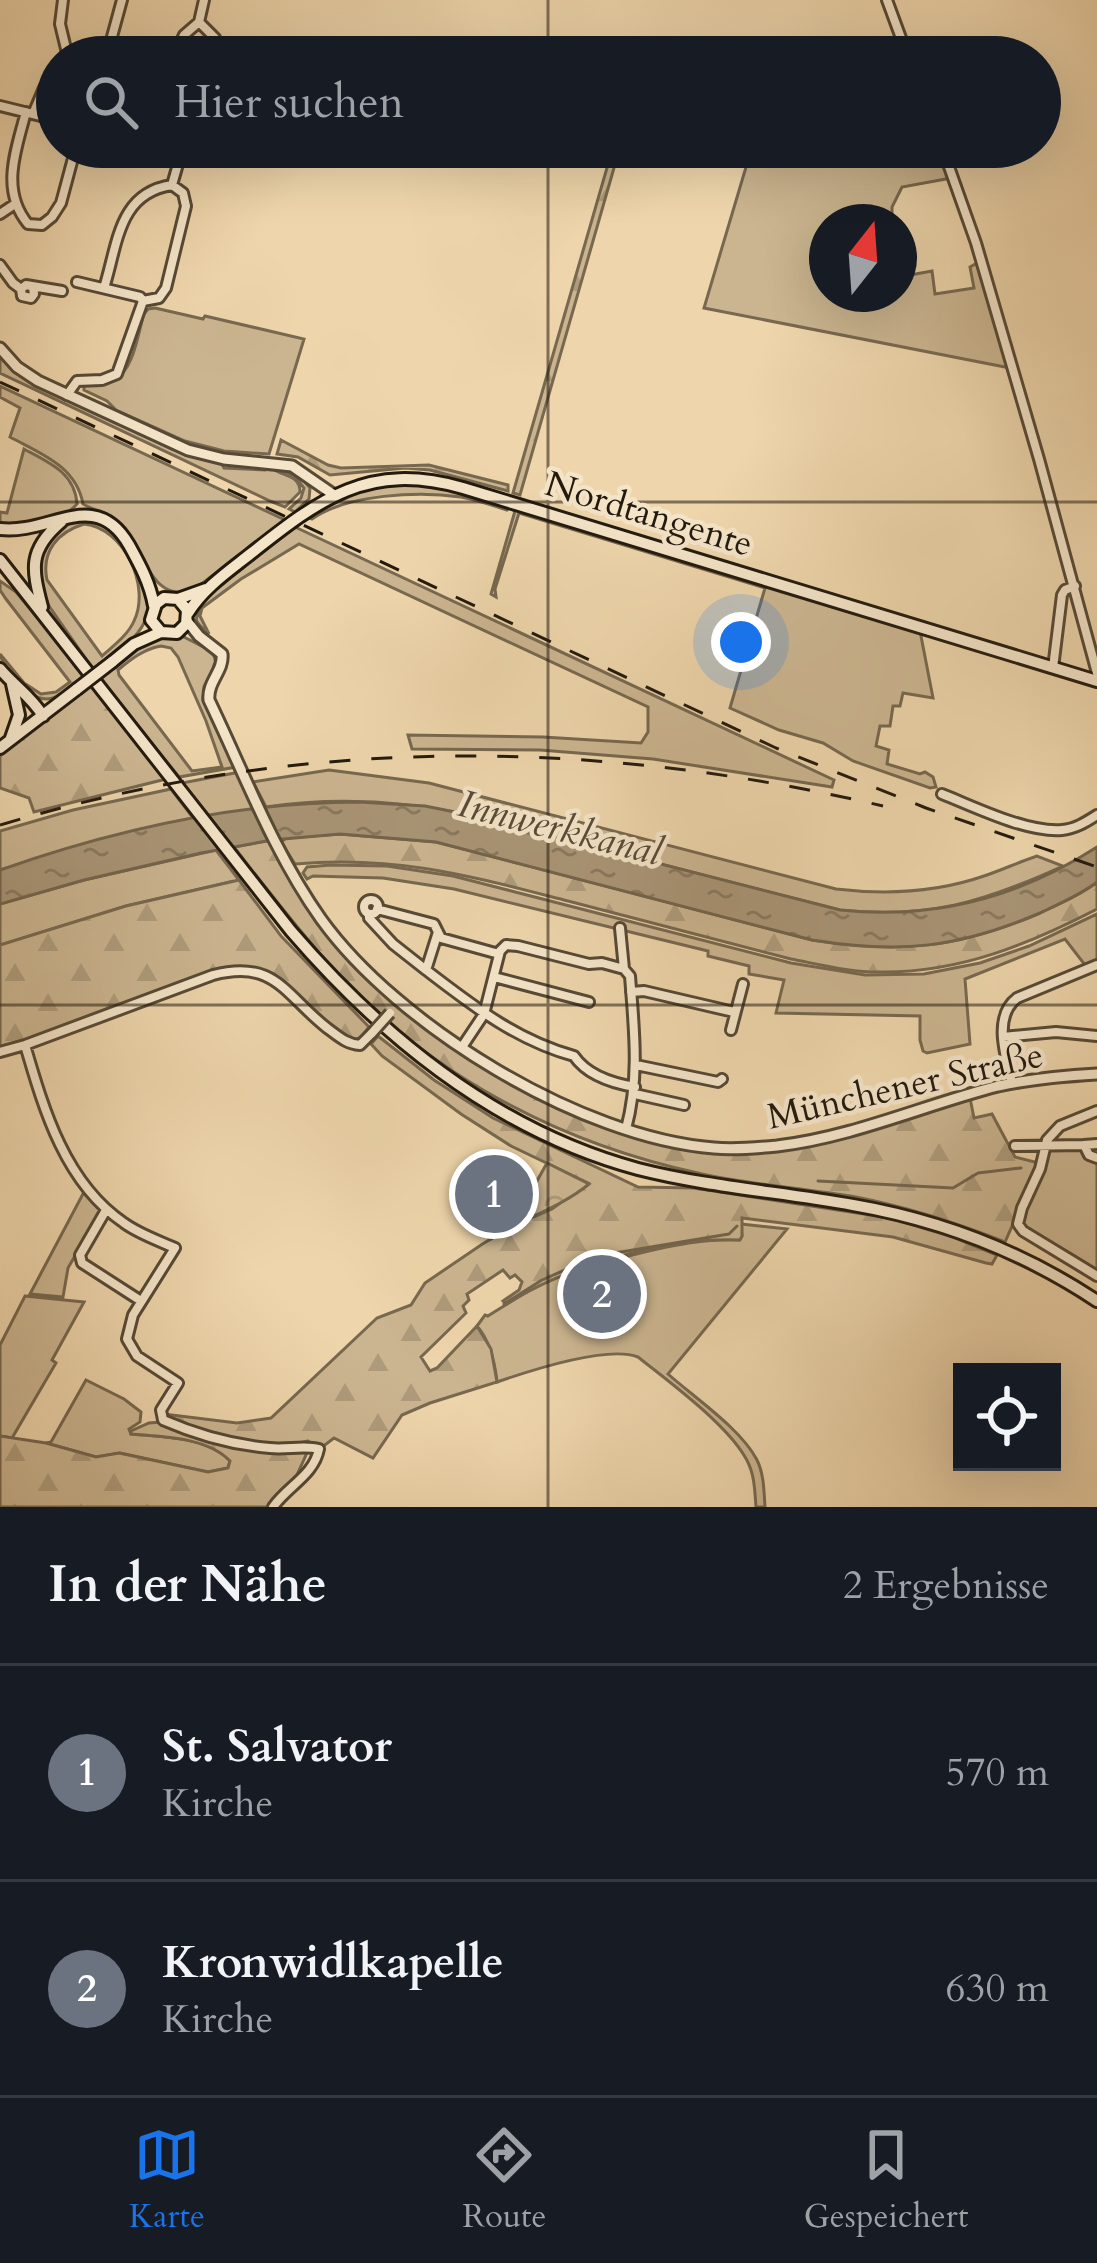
<!DOCTYPE html>
<html lang="de">
<meta charset="utf-8">
<style>
body{margin:0;font-family:Cardo,serif;background:#242831;color:#f1f3f6}
.controls{position:absolute;right:36px;bottom:36px;display:grid;overflow:hidden;border-radius:0px;box-shadow:0 12px 48px #0002}
.controls button{width:108px;height:108px;display:grid;place-items:center;padding:0;border:0;border-bottom:3px solid #363941;background:#171b24;color:#f1f3f6;font:60px sans-serif}
.compass{position:absolute;left:809px;top:204px;width:108px;height:108px;border-radius:50%;background:#171b24;box-shadow:0 12px 48px #0002;rotate:17deg}
.you{position:absolute;left:741px;top:642px;width:42px;height:42px;margin:-30px;border:9px solid #fff;border-radius:50%;background:#1a73e8;box-shadow:0 0 0 18px #1a73e833}
.badge{display:grid;place-items:center;width:78px;height:78px;border-radius:50%;background:#1a73e8;color:#fff;font-size:39px;font-weight:700}
.pin{position:absolute;translate:-50% -50%;border:6px solid #fff;box-shadow:0 3px 12px #0006}
.list{margin:0;padding:0;list-style:none}
h2{display:flex;justify-content:space-between;align-items:center;height:156px;margin:0;padding:0 48px;font-size:51px}
h2 small{font-size:39px;font-weight:400;color:#9ea1a6}
.list li{display:grid;grid-template-columns:78px 1fr auto;gap:36px;align-items:center;box-sizing:border-box;height:216px;padding:0 48px;border-top:3px solid #363941}
.list b{display:block;font-size:45px;white-space:nowrap}
.list p{margin:0;font-size:39px;white-space:nowrap;color:#9ea1a6}
.list em{font-size:39px;font-style:normal;color:#9ea1a6}
.icon{flex:none;width:66px;height:66px;fill:none;stroke:currentColor;stroke-width:2;stroke-linecap:round;stroke-linejoin:round}
.map{position:relative;flex:none;width:1097px;height:1507px;overflow:hidden}
.search{position:absolute;background:#171b24;box-shadow:0 12px 48px #0002;left:36px;right:36px;top:36px;height:132px;display:flex;align-items:center;gap:30px;box-sizing:border-box;padding:0 42px;border-radius:66px;color:#9ea1a6;font-size:45px}
.sheet{height:588px;background:#171b24}
nav{display:flex;justify-content:space-around;align-items:center;box-sizing:border-box;height:168px;border-top:3px solid #363941;background:#171b24;font-size:33px;color:#9ea1a6}
nav a{display:grid;justify-items:center;gap:6px}
nav .on{color:#1a73e8}
.map>svg:first-child{display:block}
.green{fill:#cbb590;stroke:#77684f;stroke-width:3;fill-rule:evenodd}
.forest{fill:url(#forest-firs);stroke:#77684f;stroke-width:3}
.park{fill:url(#park-crowns);stroke:#77684f;stroke-width:3}
.water{fill:url(#water-ripples);stroke:#73644c;stroke-width:3}
.lines{fill:none;stroke-linecap:round;stroke-linejoin:round}
.stream{stroke:#73644c;stroke-width:3}
.minor-casing{stroke:#564935;stroke-width:14}
.tertiary-casing{stroke:#564935;stroke-width:15}
.secondary-casing{stroke:#231a0e;stroke-width:16}
.minor{stroke:#f4e4c8;stroke-width:8}
.tertiary{stroke:#f4e4c8;stroke-width:9}
.secondary{stroke:#f4e4c8;stroke-width:10}
.rail{stroke:#231a0e;stroke-width:3;stroke-dasharray:21 21;stroke-linecap:butt}
.minor-bridge-casing{stroke:#564935;stroke-width:14;stroke-linecap:butt}
.secondary-bridge-casing{stroke:#231a0e;stroke-width:16;stroke-linecap:butt}
.minor-bridge{stroke:#f4e4c8;stroke-width:8}
.secondary-bridge{stroke:#f4e4c8;stroke-width:10}
.grid{fill:none;stroke:#231a0e;stroke-width:3;stroke-opacity:0.55}
.labels{text-anchor:middle;dominant-baseline:central;stroke-width:9;stroke-linejoin:round;paint-order:stroke}
.street-label{font-size:36px;fill:#231a0e;stroke:#f4e4c8}
.water-label{font-size:39px;font-style:italic;fill:#594b38;stroke:#f4e4c8}
</style>
<div class="map">
<svg width="1097" height="1507" viewBox="0 0 1097 1507">
<defs>
<pattern id="forest-firs" width="22" height="20" patternUnits="userSpaceOnUse" patternTransform="scale(3)"><rect width="22" height="20" fill="#cbb590"/><path d="M5 1l3.5 6h-7zM16 11l3.5 6h-7z" fill="#ae9b7b"/></pattern>
<pattern id="park-crowns" width="20" height="18" patternUnits="userSpaceOnUse" patternTransform="scale(3)"><rect width="20" height="18" fill="#cbb590"/><path d="M2 6a3 3 0 1 1 6 0M12 15a3 3 0 1 1 6 0" fill="none" stroke="#ae9b7b"/></pattern>
<pattern id="water-ripples" width="26" height="14" patternUnits="userSpaceOnUse" patternTransform="scale(3)"><rect width="26" height="14" fill="#a99576"/><path d="M2 4q2-2 4 0t4 0M15 11q2-2 4 0t4 0" fill="none" stroke="#89795f"/></pattern>
</defs>
<rect width="100%" height="100%" fill="#eed5ab"/>
<filter id="stains"><feTurbulence type="fractalNoise" baseFrequency=".00167" numOctaves="4"/><feColorMatrix values="0 0 0 0 .2 0 0 0 0 .09 0 0 0 0 .02 0 0 0 .5 -.17"/></filter>
<radialGradient id="worn" r=".72"><stop offset=".6" stop-color="#630" stop-opacity="0"/><stop offset="1" stop-color="#630" stop-opacity=".3"/></radialGradient>
<!-- green -->
<path class="green" d="M752,147h187l12,31 -49,9 -10,20v15h-65v72h72v-17l33,-6 3,23 39,-6 -4,-21 9,-5 31,106 -306,-60z
M155,308l48,11 2,-3 99,23 -35,115 -45,-3 -39,-10 -69,-31 -9,-9 -23,-11v-6c10,-2 22,-1 31,-5 19,-9 23,-47 29,-65l4,-5z
M0,353l28,27 144,69 49,13 3,6 42,2 -36,-3 -2,-3c29,2 64,-3 82,24l-1,11 -14,13 -6,-3 12,-11 3,-10 -10,-13 -19,-5c8,6 25,5 25,22l-15,15 -15,-6 -270,-128z
M0,386l285,134 -90,69c-42,17 -50,-35 -71,-62 -11,-14 -27,-15 -41,-23 -7,-38 -42,-50 -73,-67l10,-29 -20,-11z
M24,449c26,14 51,24 53,55 -19,21 -50,21 -77,23v-15l7,1z
M383,484l57,2 480,145 13,67 -30,-5 -3,13h-7l-3,20h-10l-4,20 13,4 -2,14 33,10 5,-2 8,5 3,10 -6,1 -77,-27 -30,-18 -44,-13 -49,-22 35,-120 -246,-75 -24,76 1,8 -5,-3 24,-83 -6,-3 -2,2c-15,-5 -30,-10 -46,-13 -43,-6 -113,-3 -149,22l-5,-2 34,-21z
M82,519c2,0 18,2 20,2 17,9 43,56 46,74 1,9 0,20 -4,28 -11,22 -34,32 -51,46l-44,-63 -12,-31 7,-31 17,-17zM84,524c40,4 67,62 50,97 -6,14 -21,25 -32,35l-55,-76c-6,-29 11,-48 37,-56z
M295,527l539,253 -2,7 -179,-28 -113,-9 -128,-1 -4,-14 135,2 98,6 7,-11v-25l-349,-163 -58,35 -39,29 -2,8 9,18c-22,-19 -9,-13 -8,-33z
M0,581l16,11 69,82c-25,25 -42,38 -69,6 -7,-9 -13,-15 -16,-26l24,29 17,11 15,-2 14,-10 -64,-83 -6,-9z
M156,636h26l31,16 3,11 -12,24 -1,13 33,67 -57,10 -79,-99 27,-23zM161,646l10,2 7,9 28,64 16,46 -30,4 -73,-96 -1,-5c13,-11 26,-21 43,-24z
M329,770l100,13 407,106c51,6 99,4 148,-13 18,-6 35,-14 53,-20l26,10c-79,36 -134,53 -223,44l-370,-95c-66,-14 -137,-18 -204,-8l-13,-25z
M240,772l15,37 -45,8 -28,-34z
M171,789l23,30 -88,20 -106,31v-39l73,-21z
M216,850l23,30 -113,26 -126,39v-41l84,-24z
M331,865l56,1 66,10 338,87 74,12 59,-1 56,-11 49,-17 68,-32v47l-12,4 -20,-26 -100,40 5,65 -43,9 -4,-2 -3,-11v-24l-144,-3 8,-33 -35,-6v-8l-41,-10v-5l-254,-62 -71,-11 -70,-2 -6,3 -4,-6 4,-6z
M1083,1148l14,12v113l-73,-44c-6,-24 13,-55 22,-78z
M85,1190l17,19 -34,59 -5,29 -33,-3z
M741,1224l46,5 -119,145c27,24 73,55 89,86 7,14 7,32 8,47h-9c-1,-12 -1,-26 -5,-37 -11,-37 -82,-88 -113,-113 -31,-12 -109,14 -141,25 -2,-19 -8,-42 -20,-56l8,-11 3,1c30,-19 59,-38 94,-48l7,21 12,-1 -12,-22c49,-12 100,-28 150,-26l3,-4z
M25,1296l59,6 -32,58 4,3 -44,75 -12,-2v-91z
M86,1380l38,19 17,13 -1,10 -11,7 2,5c32,3 77,3 99,27l-2,7 -20,4 -88,-19 -24,4 -50,-14 5,-1z"/>
<!-- forest -->
<path class="forest" d="M613,147h7l-100,348 -7,-2z
M281,440l47,25 13,3 88,-3 79,20v6l-78,-21 -25,-2 -75,7 -32,-18 -21,-3z
M92,685l74,94 -132,33 -5,-14 -29,-10v-32z
M340,834l96,8 376,98c88,14 146,8 228,-27 20,-10 39,-17 57,-31v27c-68,35 -135,63 -213,63 -31,1 -62,-7 -93,-13 -74,-19 -149,-39 -223,-58 -98,-25 -171,-46 -273,-37l-14,-22 5,-4z
M272,840c16,28 31,60 50,87 74,105 269,220 398,226 86,5 170,-29 250,-55l4,20 18,-4 23,43 20,5 3,5 -33,75c-48,-19 -98,-35 -149,-45 -51,-9 -104,-12 -154,-23 -145,-31 -277,-101 -376,-213 -32,-37 -62,-75 -92,-114z
M239,880l42,56 88,91 -10,13c-11,-1 -15,-5 -25,-13 -45,-34 -49,-65 -113,-58l-221,80v-104l126,-39z
M378,1036l56,44 59,38 145,69 56,1 196,30 63,19 44,18 -5,9 -6,-1 -93,-26 -151,-19v18l-2,4c-73,-3 -173,26 -234,64l-3,-3 16,-11 3,-8 -7,-7 -5,3 -7,-8 -36,24 2,6 -6,6 3,7 -45,44 9,14 7,-3 40,-42 14,23 6,33 -67,21 -28,12 -29,43 -39,-20 -13,10 -13,-7c-46,14 -97,-7 -141,-20l-3,-7 73,9 34,-5 106,-100 34,-13 14,-22 56,-38 27,-17 44,-19 36,-26 -77,-37 -50,-32 -79,-58 -11,-12z
M162,1422l52,17 90,11 2,5 -10,22 -24,30h-272v-71l46,7 50,14 23,-4 89,19 20,-4 2,-7c-23,-24 -67,-24 -99,-27v-3l18,-8z"/>
<!-- park -->
<path class="park" d="M547,1163l42,21c-29,24 -66,34 -98,55l4,-35 10,1 5,-15 -11,-5 -15,-2 1,-4 48,9z"/>
<!-- water -->
<path class="water" d="M359,802l66,4 45,9 370,95c94,10 178,-12 257,-63v35c-18,14 -37,21 -57,31 -82,35 -140,41 -228,27l-376,-98 -96,-8 -68,6 -71,13 -117,27 -84,24v-34c114,-40 238,-68 359,-68z"/>
<g class="lines">
<!-- stream -->
<path class="stream" d="M818,1181l135,7 25,-15 43,-5
M504,1304l38,-24 55,-24 132,-22 8,-8"/>
<defs>
<path id="minor" d="M63,0l-3,24 8,33
M887,0l21,57
M199,22l16,16 11,19
M102,57l8,-13 12,-44
M174,57l10,-22 15,-13 5,-22
M0,106l57,14
M26,112c-10,38 -26,78 2,112l14,1 10,-8 9,-14 15,-56
M33,114l11,-26 13,-9
M171,147l45,12
M942,147l34,96 63,216 58,214
M0,214l15,-10
M0,265l13,18 8,6
M33,288l1,6 -3,4 -9,-2 -1,-7 5,-4 36,6
M104,288c14,-44 14,-95 68,-103l10,-35
M143,301l16,-3 7,-10 20,-82 -3,-13 -11,-8
M67,395l10,-14 25,-1 15,-6 26,-73 -3,-4 -63,-15
M1053,668l9,-73 3,-5 10,-4
M942,794c33,13 85,39 120,36 13,-1 24,-8 35,-15
M364 907a7 7 0 1 1 14 0a7 7 0 1 1-14 0Z
M377,909l57,15 7,14 58,16
M369,914v4l24,26 33,26
M620,928l4,41 6,7c4,53 10,101 -4,153
M438,932l-12,38c47,36 90,70 148,86 13,19 37,27 61,31
M494,977l95,25
M631,992l13,-1 90,21
M731,1030l12,-46
M1003,1037l53,-5 41,4
M25,1045c19,65 40,138 99,178 15,11 33,17 51,25l-42,67 -6,24 10,17 41,27 -17,27 2,10c32,14 71,25 107,28 16,2 34,-3 49,1 -5,26 -31,37 -46,58
M462,1047l22,-33 16,-63 6,-6 12,1 71,18 13,-1 22,6
M0,1052l25,-7 188,-70c62,-16 71,19 114,53 11,8 19,16 33,17l12,-12
M636,1065l82,17 4,-3
M1012,1083c-6,-26 -20,-66 5,-85l80,-33
M635,1094l49,11
M1097,1111l-37,15 -13,14 -7,29 -18,39 -4,16 5,7 74,45
M1084,1145l13,-1
M1015,1146l69,-1 5,10 8,3
M106,1210l-26,45 2,8 59,38"/>
<path id="tertiary" d="M0,348l17,19 21,14 150,69 36,9 68,7 42,29
M187,621l12,15 23,18c2,17 -15,28 -13,46 35,73 65,153 112,219 77,107 260,219 393,229 21,2 42,0 63,-2 76,-9 147,-41 221,-60 32,-7 66,-10 99,-12"/>
<path id="secondary" d="M0,529c50,6 95,-43 129,16 11,20 21,38 25,61
M0,560l291,371c93,108 206,200 347,238 71,18 144,23 215,36 87,15 170,47 244,96
M178,599l9,11 -1,14 -9,9 -16,-1 -10,-12 5,-16 8,-6 14,1 28,-10
M42,607c-10,-38 -14,-57 19,-85
M188,613c15,-24 38,-40 61,-58 71,-56 119,-94 214,-67l634,193
M112,662l22,-18 27,-12
M0,669c14,17 31,27 43,47
M11,738l8,-23 -7,-31
M0,748l77,-59"/>
</defs>
<!-- minor casing -->
<use href="#minor" class="minor-casing"/>
<!-- tertiary casing -->
<use href="#tertiary" class="tertiary-casing"/>
<!-- secondary casing -->
<use href="#secondary" class="secondary-casing"/>
<!-- minor -->
<use href="#minor" class="minor"/>
<!-- tertiary -->
<use href="#tertiary" class="tertiary"/>
<!-- secondary -->
<use href="#secondary" class="secondary"/>
<!-- rail -->
<path class="rail" d="M0,382l776,366 150,60 171,59
M0,825c294,-88 585,-89 883,-19"/>
<defs>
<path id="minor-bridge" d="M372,1033l18,-20"/>
<path id="secondary-bridge" d="M77,689l35,-27"/>
</defs>
<!-- minor-bridge casing -->
<use href="#minor-bridge" class="minor-bridge-casing"/>
<!-- secondary-bridge casing -->
<use href="#secondary-bridge" class="secondary-bridge-casing"/>
<!-- minor-bridge -->
<use href="#minor-bridge" class="minor-bridge"/>
<!-- secondary-bridge -->
<use href="#secondary-bridge" class="secondary-bridge"/>
</g>
<!-- grid -->
<path class="grid" d="M548,0v57M548,147v1360M0,502h1097M0,1005h1097"/>
<g class="labels">
<!-- street labels -->
<g class="street-label">
<text transform="translate(649 514) rotate(17)">Nordtangente</text>
<text transform="translate(905 1086) rotate(-13)">Münchener Straße</text>
</g>
<!-- water labels -->
<g class="water-label">
<text transform="translate(560 828) rotate(14)">Innwerkkanal</text>
</g>
</g>
<rect width="100%" height="100%" filter="url(#stains)"/>
<rect width="100%" height="100%" fill="url(#worn)"/>
</svg>
<div class="controls">
<button><svg class="icon" aria-label="locate" viewBox="0 0 24 24"><circle cx="12" cy="12" r="6"/><path d="M12 2v4M12 18v4M2 12h4M18 12h4"/></svg></button>
</div>
<svg class="compass" viewBox="-18 -18 36 36"><path d="M0-13l5 13h-10z" fill="#e53935"/><path d="M0 13l5-13h-10z" fill="#9ea1a6"/></svg>
<div class="you"></div>
<div class="pin badge" style="left:494px;top:1194px;background:#6b7280">1</div>
<div class="pin badge" style="left:602px;top:1294px;background:#6b7280">2</div>
<div class="search"><svg class="icon" aria-label="search" viewBox="0 0 24 24"><circle cx="10" cy="10" r="6"/><path d="M15 15l6 6"/></svg>Hier suchen</div>
</div>
<section class="sheet">
<h2>In der Nähe<small>2 Ergebnisse</small></h2>
<ul class="list">
<li><span class="badge" style="background:#6b7280">1</span><div><b>St. Salvator</b><p>Kirche</p></div><em>570 m</em></li>
<li><span class="badge" style="background:#6b7280">2</span><div><b>Kronwidlkapelle</b><p>Kirche</p></div><em>630 m</em></li>
</ul>
</section>
<nav>
<a class="on"><svg class="icon" aria-label="map" viewBox="0 0 24 24"><path d="M3 6l6-2 6 2 6-2v14l-6 2-6-2-6 2zM9 4v14M15 6v14"/></svg>Karte</a>
<a><svg class="icon" aria-label="directions" viewBox="0 0 24 24"><path d="M12 3l9 9-9 9-9-9zM9 14v-3h6M13 9l2 2-2 2"/></svg>Route</a>
<a><svg class="icon" aria-label="saved" viewBox="0 0 24 24"><path d="M7 4h10v16l-5-4-5 4z"/></svg>Gespeichert</a>
</nav>
